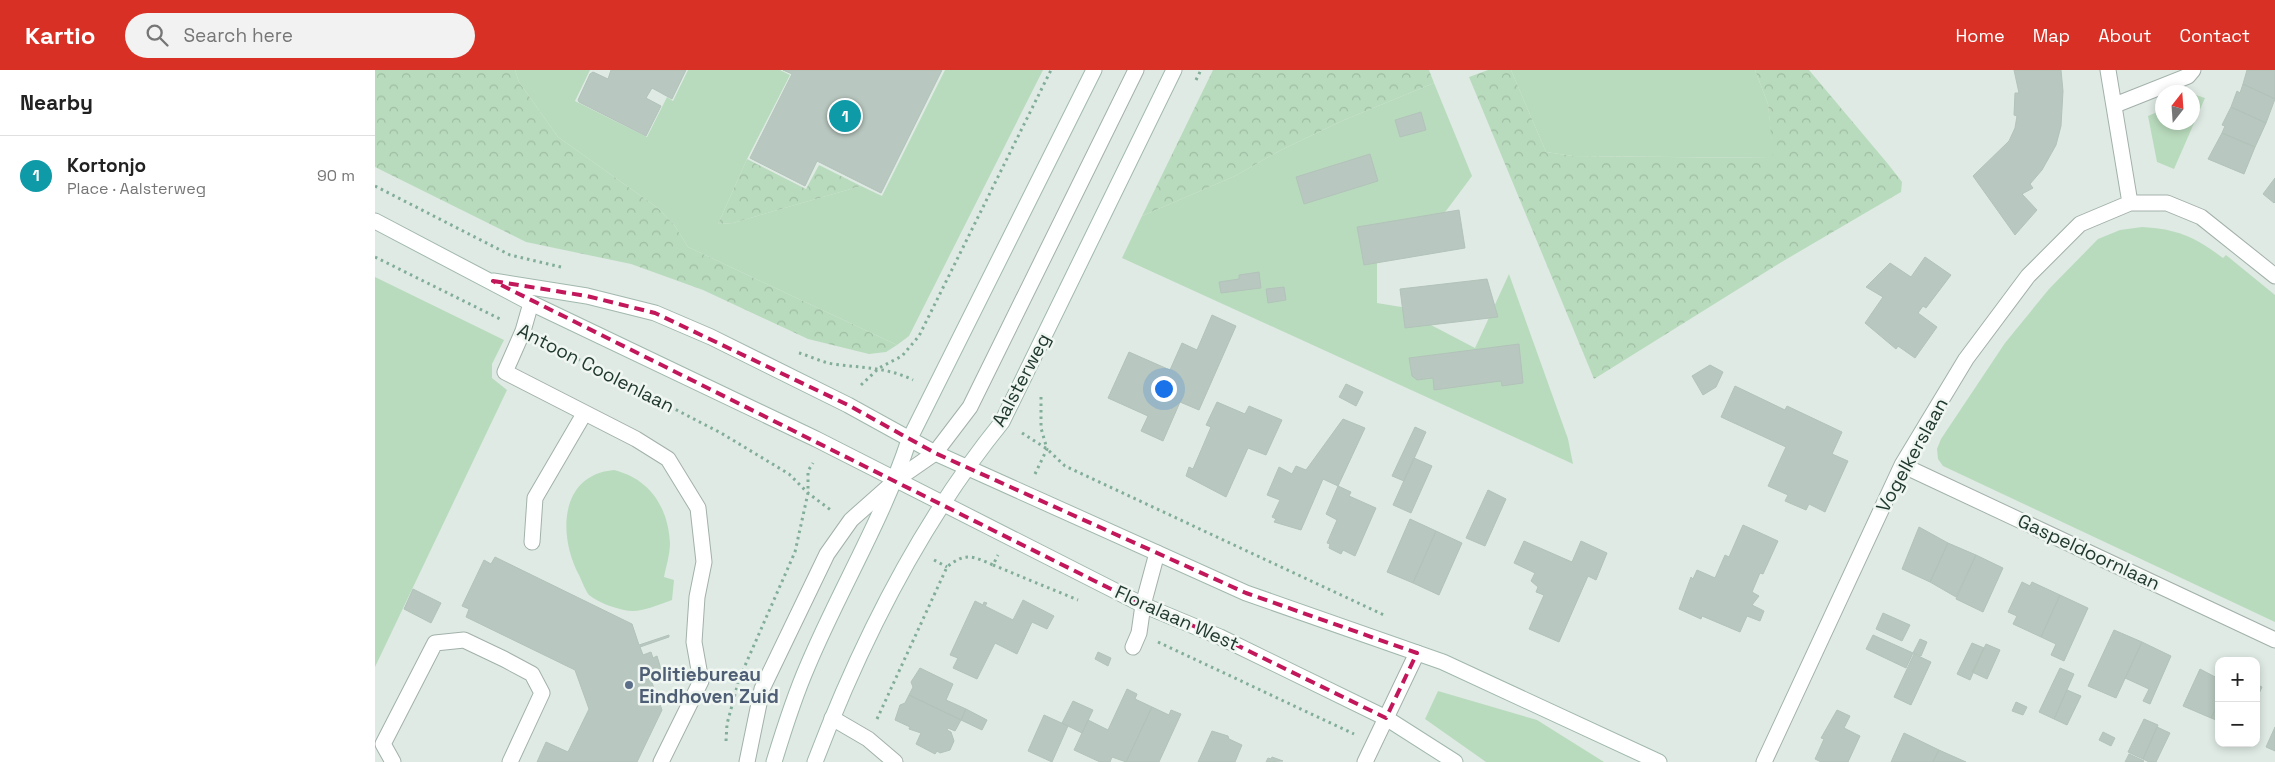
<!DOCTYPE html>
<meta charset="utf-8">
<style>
body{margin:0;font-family:"Space Grotesk",sans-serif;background:#f2f2f2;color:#222}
.controls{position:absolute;right:15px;bottom:15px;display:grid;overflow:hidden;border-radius:10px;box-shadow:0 2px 8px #0003}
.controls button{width:45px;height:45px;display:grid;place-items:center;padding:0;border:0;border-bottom:1px solid #e0e0e0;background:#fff;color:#222;font:25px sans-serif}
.compass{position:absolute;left:1780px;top:15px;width:45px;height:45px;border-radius:50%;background:#fff;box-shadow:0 2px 8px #0003;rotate:17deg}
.you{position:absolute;left:788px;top:318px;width:18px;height:18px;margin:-12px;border:4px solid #fff;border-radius:50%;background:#1a73e8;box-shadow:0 0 0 8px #1a73e833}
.badge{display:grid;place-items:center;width:32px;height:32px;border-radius:50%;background:#d93025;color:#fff;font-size:16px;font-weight:700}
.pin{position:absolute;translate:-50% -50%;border:2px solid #fff;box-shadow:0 1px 5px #0006}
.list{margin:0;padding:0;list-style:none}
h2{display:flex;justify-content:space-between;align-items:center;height:65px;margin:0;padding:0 20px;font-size:21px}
h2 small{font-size:16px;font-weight:400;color:#767676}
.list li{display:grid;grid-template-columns:32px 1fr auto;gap:15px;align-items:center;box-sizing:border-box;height:80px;padding:0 20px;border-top:1px solid #e0e0e0}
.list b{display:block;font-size:19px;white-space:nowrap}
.list p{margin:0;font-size:16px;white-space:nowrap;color:#767676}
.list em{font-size:16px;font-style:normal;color:#767676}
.icon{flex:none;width:28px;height:28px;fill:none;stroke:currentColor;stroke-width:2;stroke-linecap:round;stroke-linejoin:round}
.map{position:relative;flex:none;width:1900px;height:692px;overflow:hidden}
header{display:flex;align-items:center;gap:30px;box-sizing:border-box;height:70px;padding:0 25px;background:#d93025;color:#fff}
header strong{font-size:24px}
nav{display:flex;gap:28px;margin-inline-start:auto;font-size:18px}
.search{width:350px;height:45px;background:#f2f2f2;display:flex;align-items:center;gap:12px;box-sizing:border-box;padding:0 18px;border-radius:28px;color:#767676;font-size:19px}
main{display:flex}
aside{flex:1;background:#fff}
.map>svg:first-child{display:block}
.green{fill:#b9dbbd}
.forest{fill:url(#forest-crowns)}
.building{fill:#b8c7bf;stroke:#b2c3ba}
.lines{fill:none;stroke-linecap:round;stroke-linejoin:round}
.lane-casing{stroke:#a2b1aa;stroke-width:17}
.street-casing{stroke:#a2b1aa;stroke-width:17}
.secondary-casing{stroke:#a1b8ad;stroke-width:17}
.path{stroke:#81ad99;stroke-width:3;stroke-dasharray:2.5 4;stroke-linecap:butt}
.lane{stroke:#fff;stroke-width:15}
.street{stroke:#fff;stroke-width:15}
.secondary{stroke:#fff;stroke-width:15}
.marked{fill:none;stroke:#c2185b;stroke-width:4;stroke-dasharray:10 6;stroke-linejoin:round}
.service-dot{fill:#5c6f8a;stroke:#f0f7f2;stroke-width:2}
.labels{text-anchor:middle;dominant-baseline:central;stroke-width:5;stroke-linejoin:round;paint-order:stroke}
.street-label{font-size:19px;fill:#213930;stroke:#f0f7f2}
.service-label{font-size:19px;font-weight:bold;fill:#4e5e75;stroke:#f0f7f2;text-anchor:start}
</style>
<header>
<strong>Kartio</strong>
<div class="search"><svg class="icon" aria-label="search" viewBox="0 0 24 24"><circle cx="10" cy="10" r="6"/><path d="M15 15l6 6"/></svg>Search here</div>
<nav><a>Home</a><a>Map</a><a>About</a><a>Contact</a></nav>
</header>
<main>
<aside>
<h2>Nearby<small></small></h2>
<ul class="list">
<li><span class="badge" style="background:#0f9aa8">1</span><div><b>Kortonjo</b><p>Place · Aalsterweg</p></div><em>90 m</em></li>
</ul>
</aside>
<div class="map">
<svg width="1900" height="692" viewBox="0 0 1900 692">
<defs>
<pattern id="forest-crowns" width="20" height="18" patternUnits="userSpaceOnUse" patternTransform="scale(1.25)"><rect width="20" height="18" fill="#b9dbbd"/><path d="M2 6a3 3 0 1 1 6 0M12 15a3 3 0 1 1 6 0" fill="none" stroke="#9fbda3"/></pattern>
</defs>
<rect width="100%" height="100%" fill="#dfeae4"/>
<!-- green -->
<path class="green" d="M140,0h75l-15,31 72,36 20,-40 6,4 15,-31h92l10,5 -43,84 -29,65 15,-1 128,-37 21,10 63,-126h98l-134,266 -12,9 -209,-98 -13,-21 -17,-18 -100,-71 -39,-55z
M1136,0h244l13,34 6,54 -201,-2 -27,-4z
M1059,13l38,93 -35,47 -60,6v74l61,10 -7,12 44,23 34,-74 59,165 5,25 -451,-206 20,-42 93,-40 46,-26 63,-30z
M1821,25l9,3 -31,71 -17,-7 -9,-46 14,-6 1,12h30v-25z
M1767,157c36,2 53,10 81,31l3,-3 49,40v327l-332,-156 -5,-7 -1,-10 4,-10 64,-96 44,-54 49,-50 22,-9z
M0,207l129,63 -12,24v14l15,12 -132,277z
M239,400c36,9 54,37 56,73 0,11 -4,24 -6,34l10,3 -2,20c-15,5 -32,14 -48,10 -10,-2 -27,-8 -35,-15 -4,-5 -7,-14 -10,-20 -21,-39 -20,-100 35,-105z
M1063,621l99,29 67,42h-118l-61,-43z"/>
<!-- forest -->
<path class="forest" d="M0,0h140l4,12 39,55 100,71 17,18 13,21 209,98 -11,7 -17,2 -61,-15 -105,-49 -72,-26 -105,-22 -151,-75z
M838,0h216l5,13 -90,37 -63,30 -46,26 -93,40z
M1113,0h23l35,82 27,4 189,2 11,-1 -5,-53 -13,-34h54l79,94 14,18 -1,10 -116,68 -191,119 -125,-302z
M372,89l59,30 13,-24 42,21 -128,37 -15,1z"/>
<!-- building -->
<path class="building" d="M236,0h75l-14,29 -20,-11 -6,10 15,8 -15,30 -67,-34 -1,-2 12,-26 3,-2 15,7z
M408,0h159l-61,123 -64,-32 -12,25 -55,-28 42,-84z
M1639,0h47l2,21 -2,35 -5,19 -14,25 -12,14 3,4 -11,6 15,16 -22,25 -42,-59 36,-35 6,-13 2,-12 -3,-1 1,-22h4z
M1872,0h28v29l-32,-15z
M1868,14l32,15 -9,24 -35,-16 6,-16 3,2z
M1856,37l35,16 -11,24 -33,-14 3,-7 -3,-1z
M1046,42l5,18 -26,7 -5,-17z
M1847,63l33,14 -11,27 -36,-15z
M995,84l8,27 -74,23 -8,-27z
M1900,108v24l-1,1 -11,-9z
M1084,140l6,38 -101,17 -7,-38z
M1550,187l26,18 -25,33 -3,-2 -5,7 19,14 -22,31 -17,-12 -2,3 -31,-26 18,-26 -17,-10 24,-24 21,14z
M884,202l2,16 -40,5 -2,-11 20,-3v-4z
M1112,209l11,38 -93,11 -5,-39z
M909,217l2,13 -18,3 -2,-14z
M837,245l24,11 -37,84 -19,-8 -17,39 -22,-10 7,-15 -40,-18 21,-46 41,18 12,-27 15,7z
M1144,274l4,39 -21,3 -1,-5 -67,9 -1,-12 -16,2 -5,-4 -3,-18z
M1335,295l13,7 -7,15 -13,8 -11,-19z
M971,314l17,8 -7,14 -17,-9z
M1360,316l50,24 2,-4 55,26 -10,22 16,7 -23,51 -16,-8 -3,6 -21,-9 3,-6 -20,-9 18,-39 -65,-30z
M842,332l28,12 4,-8 33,14 -16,35 -18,-7 -22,49 -40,-21 3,-9 4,2 18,-42 -5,-2z
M968,349l22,9 -27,58 -15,-7 -22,51 -27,-8 2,-3 -4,-2 8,-17 -13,-5 12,-28 13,7 4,-8 10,4z
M1040,357l11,5 -22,49 -12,-5z
M1039,388l18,8 -21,47 -18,-8z
M963,416l13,6 -2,4 27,12 -21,48 -12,-6 -2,4 -12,-6 1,-4 -3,-1 10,-23 -11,-6z
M1113,420l18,9 -21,47 -19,-8z
M1035,449l26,12 -23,52 -26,-11z
M1368,455l35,16 -15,33 -3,-1 -8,19 7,4 -7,9 12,6 -4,10 -13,-5 -7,16 -38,-16 -1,3 -22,-10 12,-32 2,2 4,-9 18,8 10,-23 4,2z
M1544,457l29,16 -18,39 -28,-13z
M1061,461l26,12 -23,52 -26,-12z
M1149,471l48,21 9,-21 26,12 -11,27 -8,-4 -29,66 -30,-13 15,-34 -8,-3 2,-5 -7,-6 4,-8 -21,-10z
M1573,473l28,12 -20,42 -26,-15z
M1601,485l27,13 -20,44 -27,-13z
M120,487l137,67 7,21 30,-10v2l-29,10 3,8 8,-3 2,6 4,-2 4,13 -4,2 2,5 -8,4 11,30 -25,52h-100l9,-20 22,10 21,-43 -14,-39 -109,-53 3,-8 -7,-3 22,-46 7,4z
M1647,512l8,4 2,-4 28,13 -19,42 -28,-13 4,-8 -9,-4z
M38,519l28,14 -10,20 -27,-14z
M1685,525l28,13 -24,53 -13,-6 5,-11 -15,-7z
M648,530l31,16 -7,13 -15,-7 -15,32 -22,-11 -18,36 -24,-11 5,-10 -8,-3 25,-54 8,4 1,-3 3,1 -2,3 28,14z
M1508,543l27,12 -8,16 -26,-12z
M1739,560l28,12 -26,56 -28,-12z
M1498,565l40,18 -7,15 -40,-19z
M1545,569l7,3 -6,14 -8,-3z
M1767,572l29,14 -21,48 -7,-3 6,-12 -24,-11z
M1597,573l12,5 -14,32 -13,-6z
M1611,574l14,6 -13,29 -15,-7z
M723,582l13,6 -3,8 -13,-7z
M1539,584l17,8 -20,43 -17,-8z
M545,598l33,16 -7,16 20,9 -5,11 -52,-25 4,-8 -2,-5z
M1685,598l14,6 -20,45 -15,-7z
M1825,599l19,10v23l-8,16 -28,-12z
M1881,614l6,3 -6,13z
M752,619l10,5 -2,5 17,8 -26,55 -14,-5 -2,5h-10l-26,-12 14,-30 20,10z
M1692,620l14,6 -14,29 -13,-6z
M534,625l52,25 -6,11 -7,-3 -1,2 4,2 3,9 -4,9 -10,3 -3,-2 -2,3 -19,-10 5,-11 -12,-4 1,-2 -15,-7 5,-15 5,-2z
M698,631l20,9 -11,23 -20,-10z
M1641,632l11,5 -4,8 -11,-4z
M1844,632v19l-8,-3z
M777,637l17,8 2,-5 10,4 -22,48h-33z
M591,639l21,11 -5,10 -21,-10z
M1462,640l13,6 -6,12 16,8 -12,26h-27l-6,-3 9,-20 -3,-1z
M669,645l24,11 -16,36 -24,-11z
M1769,649l14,6 -15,34 -15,-7z
M1782,657l13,6 -14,29h-7l-6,-3z
M1900,657v24l-9,-4z
M837,661l16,5 1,3 13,6 -7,17h-37z
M1728,662l12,6 -4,8 -12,-6z
M1529,663l35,17 -6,12h-42z
M1564,680l27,12h-33z
M1754,684l15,7 -1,1h-18z
M897,687l11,4 -17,1 2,-4 3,1z"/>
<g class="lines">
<defs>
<path id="lane" d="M156,233l-8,28 -18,41 131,67 32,20 30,49 6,54 -7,35 -3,45 7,39 -40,81
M157,472l3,-44 49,-84
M758,577l6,-14 4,-28 14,-52
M18,692l-10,-18 52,-101 29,-3 40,19 28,15 10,19 -32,69
M372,692l15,-73 65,-135 24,-34 45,-40 39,-27 35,-46 166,-337"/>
<path id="street" d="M1733,0l22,133
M1740,35l73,-29 5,-6
M1527,395l373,175
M457,648l36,21 27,23
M990,692l52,-109
M1389,692l138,-297 64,-106 62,-83 52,-52 50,-21h37l34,14 74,59"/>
<path id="secondary" d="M0,151l156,82 285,136 327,166 77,32 166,81 69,44
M118,211l94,15 68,17 56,24 137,68 87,48 311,140 197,69 216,100
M399,692c10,-33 20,-65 34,-97 32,-76 75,-146 101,-225l185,-370
M440,692c46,-121 105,-239 187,-340l172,-352"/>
</defs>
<!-- lane casing -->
<use href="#lane" class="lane-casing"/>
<!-- street casing -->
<use href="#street" class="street-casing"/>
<!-- secondary casing -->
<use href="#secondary" class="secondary-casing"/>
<!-- path -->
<path class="path" d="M821,10l5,-10
M0,116l135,69 51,12
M0,187l127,63
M168,271l178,92 68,41 19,19 24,18
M424,283c11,3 22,9 34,11 28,4 54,3 80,16
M486,315l18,-17 23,-12 17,-20 132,-266
M647,363l25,16 18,17 319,149
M660,404l12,-25 -6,-21v-31
M559,490l13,7
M618,495l85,35
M783,572l196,92
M365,607l55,-125 13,-59v-22l5,-8
M502,649l70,-152c18,-15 26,-11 46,-2l5,-10
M351,671l1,-17 11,-41"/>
<!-- lane -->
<use href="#lane" class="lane"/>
<!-- street -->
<use href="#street" class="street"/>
<!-- secondary -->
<use href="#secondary" class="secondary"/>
</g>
<!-- marked area -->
<path class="marked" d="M118,211l94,15 68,17 193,92 87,48 311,140 171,60 -31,65 -166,-81 -77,-32z"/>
<!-- markers -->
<circle class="service-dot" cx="254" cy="615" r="5"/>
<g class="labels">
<!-- street labels -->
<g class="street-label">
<text transform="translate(221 298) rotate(27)">Antoon Coolenlaan</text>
<text transform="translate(646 310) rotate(-62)">Aalsterweg</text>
<text transform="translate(1537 385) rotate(-61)">Vogelkerslaan</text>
<text transform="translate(1714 482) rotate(25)">Gaspeldoornlaan</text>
<text transform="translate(802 548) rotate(24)">Floralaan West</text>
</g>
<!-- service labels -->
<g class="service-label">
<text x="264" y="604">Politiebureau<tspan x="264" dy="22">Eindhoven Zuid</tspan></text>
</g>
</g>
</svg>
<div class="controls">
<button>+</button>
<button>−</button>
</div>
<svg class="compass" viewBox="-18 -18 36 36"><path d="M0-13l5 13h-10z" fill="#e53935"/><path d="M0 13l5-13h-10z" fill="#767676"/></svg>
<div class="you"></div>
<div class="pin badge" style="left:470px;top:46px;background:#0f9aa8">1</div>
</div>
</main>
